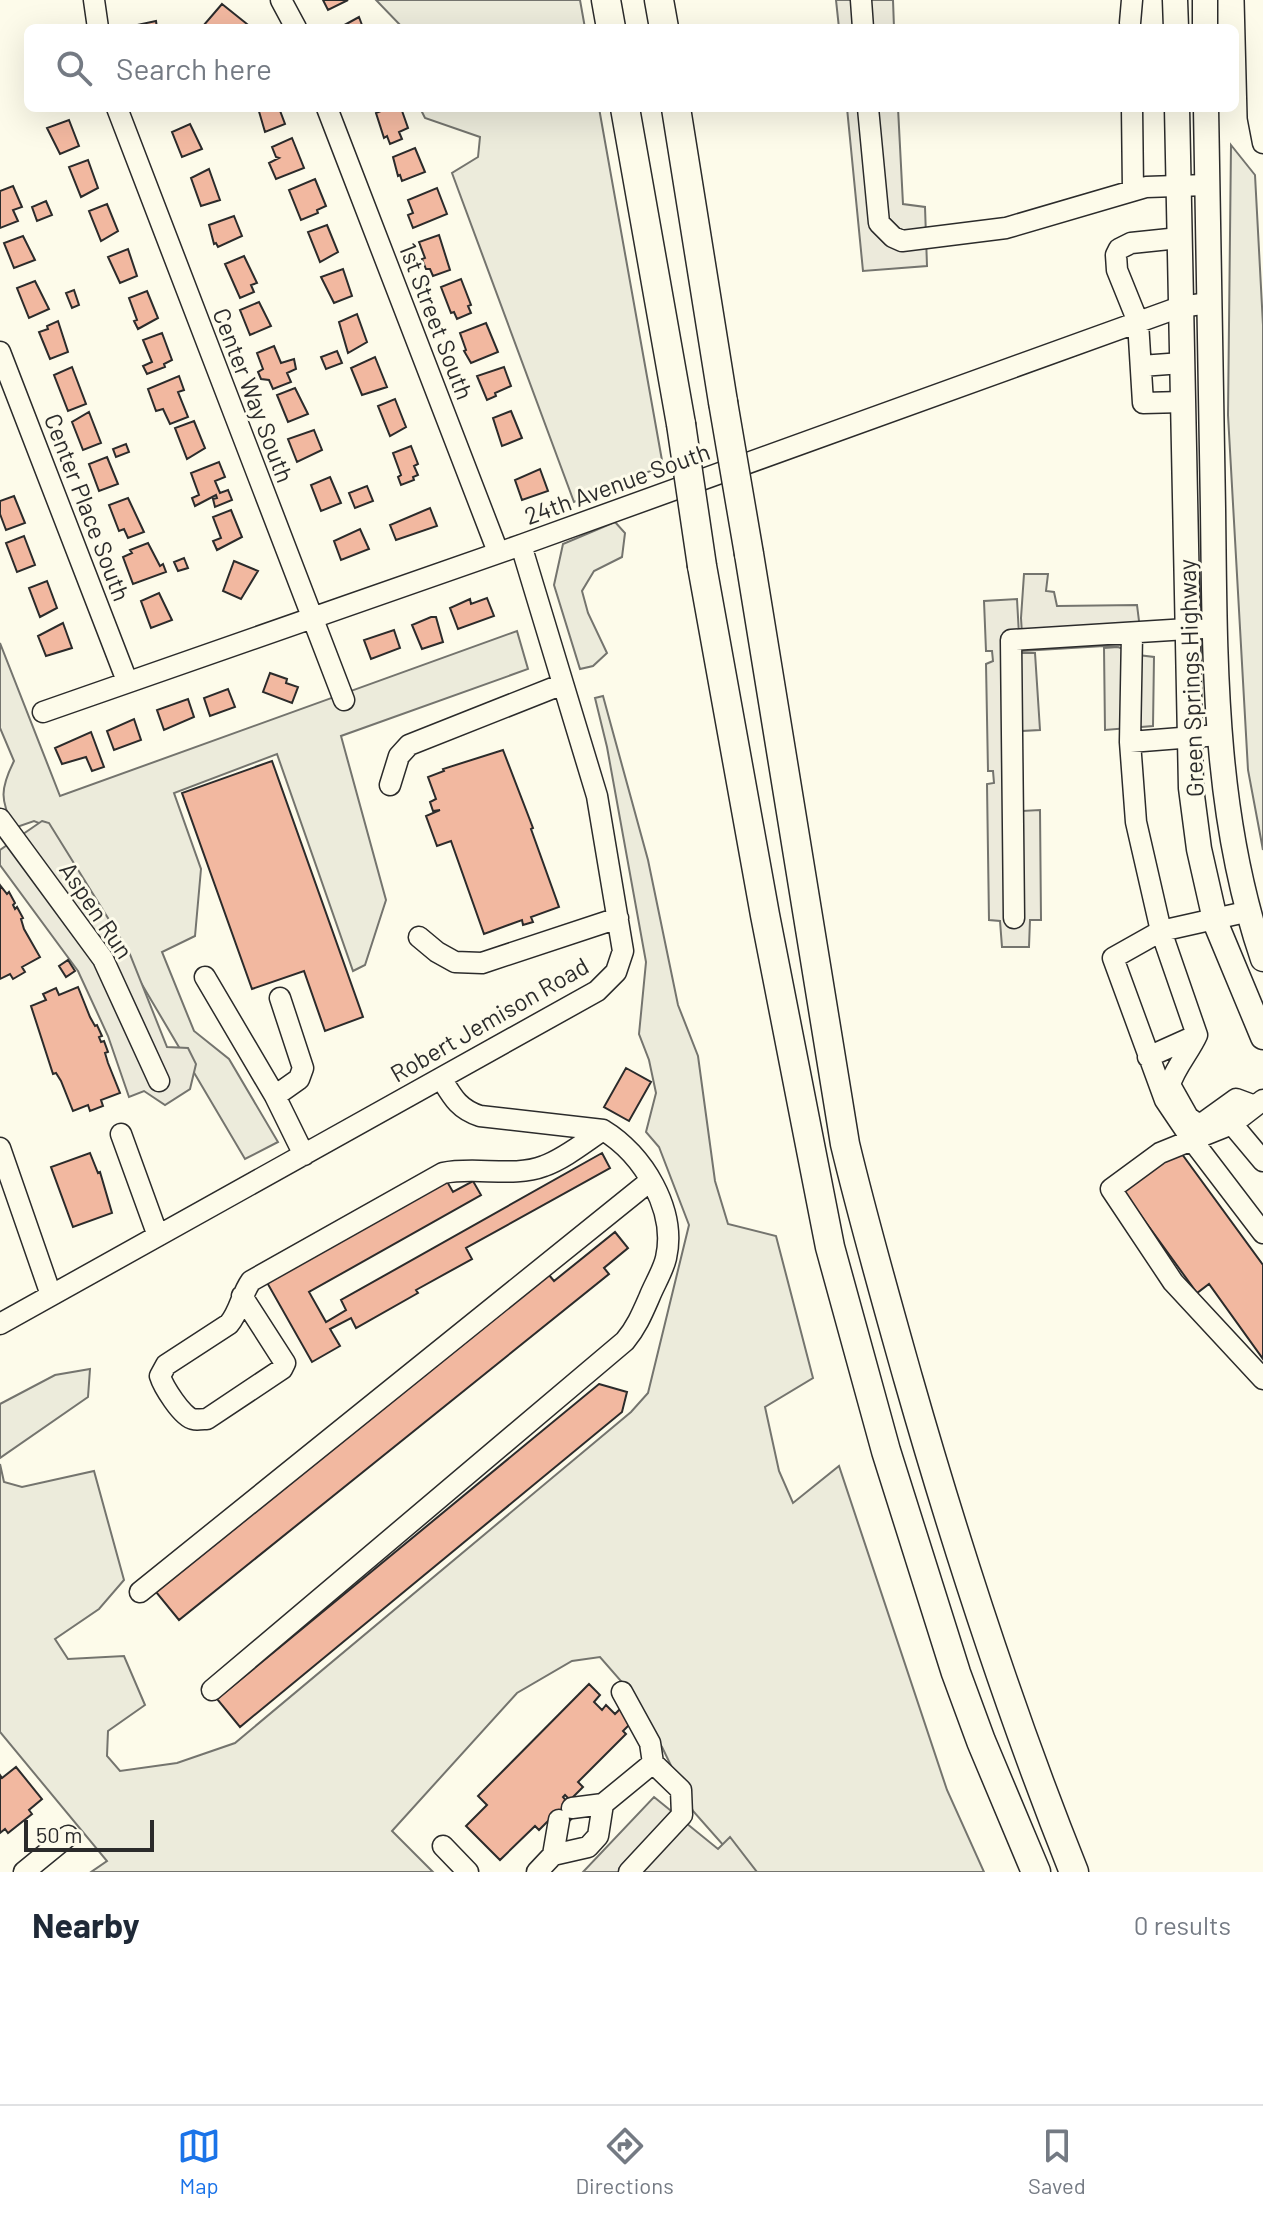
<!DOCTYPE html>
<style>
body{margin:0;font-family:Barlow,sans-serif;background:#f6f6f7;color:#1f2937}
.scale{position:absolute;left:24px;bottom:20px;width:130px;box-sizing:border-box;padding-left:8px;border:4px solid #2b2b2b;border-top:0;font-size:22px;line-height:28px;white-space:nowrap;color:#2b2b2b;-webkit-text-stroke:6px #fdfbea;paint-order:stroke}
.list{margin:0;padding:0;list-style:none}
h2{display:flex;justify-content:space-between;align-items:center;height:104px;margin:0;padding:0 32px;font-size:34px}
h2 small{font-size:26px;font-weight:400;color:#747a83}
.icon{flex:none;width:44px;height:44px;fill:none;stroke:currentColor;stroke-width:2;stroke-linecap:round;stroke-linejoin:round}
.map{position:relative;flex:none;width:1263px;height:1872px;overflow:hidden}
.search{position:absolute;background:#fff;box-shadow:0 8px 32px #0002;left:24px;right:24px;top:24px;height:88px;display:flex;align-items:center;gap:20px;box-sizing:border-box;padding:0 28px;border-radius:12px;color:#747a83;font-size:30px}
.sheet{height:232px;background:#fff}
nav{display:flex;justify-content:space-around;align-items:center;box-sizing:border-box;height:112px;border-top:2px solid #e0e1e3;background:#fff;font-size:22px;color:#747a83}
nav a{display:grid;justify-items:center;gap:4px}
nav .on{color:#1a73e8}
.map>svg:first-child{display:block}
.green{fill:#ecebdb;stroke:#74746e;stroke-width:2}
.parking{fill:#eceadb;stroke:#74746e;stroke-width:2}
.building{fill:#f2b8a0;stroke:#2b2b2b;stroke-width:2}
.lines{fill:none;stroke-linecap:round;stroke-linejoin:round}
.minor-casing{stroke:#2b2b2b;stroke-width:23}
.major-casing{stroke:#2b2b2b;stroke-width:27}
.highway-casing{stroke:#2b2b2b;stroke-width:31}
.minor{stroke:#fdfbea;stroke-width:20}
.major{stroke:#fdfbea;stroke-width:24}
.highway{stroke:#fdfbea;stroke-width:28}
.highway-bridge-casing{stroke:#2b2b2b;stroke-width:31;stroke-linecap:butt}
.highway-bridge{stroke:#fdfbea;stroke-width:28}
.labels{text-anchor:middle;dominant-baseline:central;stroke-width:6;stroke-linejoin:round;paint-order:stroke}
.street-label{font-size:24px;fill:#2b2b2b;stroke:#fdfbea}
</style>
<div class="map">
<svg width="1263" height="1872" viewBox="0 0 1263 1872">
<rect width="100%" height="100%" fill="#fdfbea"/>
<!-- green -->
<path class="green" d="M376,0h204l5,28h-182z
M420,108h179l64,358 -89,36 -122,-329 26,-16 2,-20 -55,-19z
M1231,145l24,30 8,150v525l-15,-80 -20,-355z
M615,522l10,11 -3,24 -28,14 -12,20 6,22 19,40 -14,13 -13,3 -26,-84 9,-41z
M517,631l11,38 -187,67 45,164 -21,65 -12,6 -76,-217 -103,39 27,76 -6,67 -33,16 32,79 35,28 49,83 -33,17 -196,-332 -15,-6 -20,7c-14,-28 -14,-39 0,-67l-14,-33v-85l60,153z
M603,696l45,164 30,145 20,51 17,125 13,43 48,12 37,142 -48,29 14,64 14,32 46,-37 108,324 37,82h-237l-54,-61 -31,-64 -41,-66 -21,-24 -28,4 -55,32 -125,138 41,41h-342l16,-11 -107,-129v-268l4,18 18,5 72,-16 30,109 -25,29 -44,30 13,20 56,-3 21,49 -37,26 -1,25 13,15 57,-8 58,-20 396,-331 17,-19 41,-168 -30,-78 -13,-15 10,-39 -7,-33 -10,-26 7,-72 -39,-215 -12,-49z
M90,1369l-2,28 -88,61v-54l55,-29z"/>
<!-- parking -->
<path class="parking" d="M836,0h57l1,28h-55z
M847,108h51l5,96 22,3 2,59 -64,5z
M1024,574h24l-2,17 8,1 3,14 80,-1 2,16 -19,24 -97,6 -2,-33z
M1017,599l3,54h15l5,77 -18,1v80l18,-1 1,110h-11l-1,27h-27l-2,-26 -11,-1 -2,-136 7,-1 -1,-12h-5l-2,-107 7,-3 -1,-10h-6l-2,-50z
M1118,647l20,8 16,2 -1,69 -48,4 -1,-82z
M42,821l7,2 80,129 38,95 21,1 8,16 -6,25 -25,16 -21,-14 -15,6 -21,-61 -30,-65 -78,-106v-15z
M654,1797l64,52 12,-12 27,35h-174z"/>
<!-- building -->
<path class="building" d="M323,0h25l-20,10z
M222,4l25,20 -4,4h-37l-3,-2z
M359,17l3,8 -2,3h-21z
M156,21l1,7h-20v-3z
M258,108h21l6,16 -20,8z
M388,108h13l7,20 -9,4 3,7 -12,5 -3,-8 -3,2 -8,-25z
M69,120l10,26 -19,8 -13,-26z
M190,124l12,25 -20,8 -10,-25z
M292,138l12,30 -28,11 -7,-16 10,-5 -3,-1 -4,-10z
M415,148l10,24 -23,9 -2,-6 -2,1 -5,-19z
M88,160l10,28 -17,9 -12,-30z
M209,169l11,31 -19,6 -10,-28z
M315,179l11,27 -9,4 1,3 -17,7 -12,-30z
M13,186l9,21 -9,3 5,11 -18,7v-37z
M437,188l10,26 -34,14 -5,-13 5,-2 -5,-13z
M46,201l6,14 -15,6 -5,-14z
M107,204l11,27 -17,10 -12,-30z
M234,216l8,20 -24,11 -2,-4 -2,1 -5,-19z
M327,225l11,27 -18,10 -12,-30z
M439,235l11,35 -17,6 -3,-7h-4l-4,-10 3,-1 -6,-16z
M23,236l12,24 -21,8 -10,-25z
M128,249l9,27 -17,7 -12,-26z
M244,256l13,27 -6,2 3,7 -14,6 -15,-34z
M343,269l9,27 -18,7 -13,-26z
M461,279l10,26 -3,1 3,7 -14,6 -3,-7 -3,1 -10,-26z
M35,281l14,28 -20,9 -12,-30z
M74,290l5,15 -7,3 -6,-15z
M147,291l11,27 -20,11 -4,-8 3,-1 -8,-22z
M259,302l12,24 -21,9 -10,-25z
M357,314l10,28 -19,11 -9,-31z
M58,321l10,31 -18,7 -11,-27 9,-3 -1,-3z
M486,323l12,29 -27,11 -7,-12 2,-1 -6,-17z
M162,333l10,27 -8,4 1,3 -18,7 -4,-8 9,-4 -9,-22z
M274,346l7,17 13,-4 2,10 -9,4 4,9 -18,7 -4,-9 -8,-1 -3,-7 5,-3 -6,-16z
M337,351l5,12 -16,6 -5,-12z
M375,357l12,30 -25,8 -11,-27z
M72,367l14,37 -18,7 -14,-36z
M504,367l7,19 -16,7 1,3 -9,4 -10,-24z
M179,376l5,14 -6,2 10,25 -18,7 -7,-15 -7,2 -8,-22z
M295,388l13,26 -20,8 -11,-27z
M395,399l11,28 -16,9 -12,-30z
M511,411l11,27 -20,8 -9,-28z
M89,412l12,31 -18,7 -11,-28z
M194,421l11,27 -18,11 -12,-31z
M314,430l8,20 -25,12 -9,-23z
M126,444l3,8 -13,5 -3,-8z
M411,446l7,18 -4,2 4,9 -5,2 1,3 -13,5 -3,-8 3,-2 -8,-22z
M107,457l11,27 -19,7 -10,-27z
M219,462l6,15 -10,4 5,12 8,-3 4,10 -17,7 -2,-8 4,-1 -1,-3 -21,11 -3,-8 7,-3 -8,-22z
M540,469l8,22 -26,9 -7,-20z
M330,477l11,26 -20,8 -10,-26z
M367,486l6,15 -18,7 -6,-15z
M14,496l11,27 -19,7 -6,-16v-13z
M128,498l16,34 -16,6 -4,-9 -5,2 -10,-26z
M430,508l7,18 -41,14 -6,-15z
M231,510l11,27 -25,13 -4,-9 8,-3 -8,-21z
M360,529l9,20 -28,11 -7,-19z
M24,536l11,29 -18,7 -11,-29z
M148,543l12,23 3,-2 3,8 -33,12 -10,-27 9,-4 -2,-3z
M184,558l4,10 -10,3 -4,-9z
M234,561l24,10 -17,28 -18,-8z
M47,581l10,27 -17,9 -11,-29z
M159,593l13,27 -21,8 -10,-27z
M487,598l7,18 -36,13 -8,-21 20,-9 1,5z
M431,617h5l7,25 -21,7 -10,-24z
M63,623l9,25 -26,8 -8,-20z
M394,630l6,18 -29,11 -7,-19z
M270,673l17,6 -1,4 12,4 -6,16 -29,-11z
M228,689l7,18 -25,9 -6,-18z
M188,699l6,18 -30,13 -7,-20z
M134,719l7,21 -27,10 -7,-19z
M91,732l13,35 -12,4 -6,-14 -24,7 -7,-16z
M503,750l30,78 -2,1 28,78 -28,10 2,5 -10,3 -1,-5 -38,14 -33,-93 -14,5 -11,-30 14,-6 -7,1 -3,-9 6,-3 -8,-22 16,-6 -1,-2z
M272,761l91,256 -38,14 -21,-60 -52,18 -70,-196z
M0,885l7,9 2,-2 6,11 -2,2 2,4 2,-2 6,11 -2,1 3,10 16,28 -18,10 3,5 -12,7 -3,-5 -10,5z
M68,960l7,11 -9,6 -7,-11z
M78,987l12,30 5,9 2,-1 5,11 -3,1 2,5 3,-1 4,11 -3,1 3,10 12,30 -19,7 2,6 -13,5 -2,-6 -15,6 -12,-30 -5,-8 -3,1 -22,-68 15,-6 -3,-6 13,-6 3,7z
M626,1068l25,14 -22,39 -25,-14z
M1179,1150l84,115v94l-54,-75 -12,9 -74,-102z
M90,1153l8,20 2,-1 12,41 -39,14 -22,-60z
M602,1153l8,15 -144,80 6,11 -56,31 2,3 -62,35 -5,-10 -21,11 10,17 -28,16 -47,-83 180,-101 8,14 20,-11 8,14 -172,97 17,30 20,-12 -5,-10z
M615,1232l13,16 -24,20 5,6 -430,346 -23,-28 393,-317 5,6z
M599,1384l28,8 -5,20 -382,315 -23,-28z
M589,1684l11,11 -6,7 8,8 4,-5 9,9 5,-5 13,12 -10,10 3,3 -48,48 5,5 -13,13 -5,-5 -2,2 14,17 -12,11 -12,-9 -14,14 -4,-4 -35,34 -34,-34 21,-21 -9,-9z
M16,1767l26,32 -13,11 3,4 -24,19 -3,-4 -5,4v-58l2,3z"/>
<g class="lines">
<defs>
<path id="minor" d="M94,0l4,28
M281,0l15,28
M861,0l2,28
M1255,0l3,117 5,26
M1130,23l2,-23
M117,108l227,592
M327,108l171,444
M868,108l11,115 14,14 9,4 104,-13 140,-41 61,-2
M1132,108l1,82
M1179,238l-48,5 -12,6 -3,6 1,15 21,52 5,81 40,-1
M0,352l127,329
M1141,366l41,-3
M1132,634l-2,108 89,-7
M43,712l478,-167 659,-238 29,-4
M1130,742l6,80 25,109 89,-20
M390,785l9,-29 10,-11 154,-61
M0,819l103,140 56,122
M1014,918l-3,-278 192,-12
M419,937l18,15 18,10 27,1 136,-45
M205,977l70,119 29,59
M1148,1057l49,-22
M275,1096l24,-17 4,-11 -23,-70
M1255,1106l-19,-7 -32,23 -8,1 -8,-6 -18,-32c4,-16 20,-34 27,-50l-36,-104 -48,27 52,142 27,40 40,-16 31,-24
M1232,1124l31,37
M121,1134l37,102
M0,1148l51,147
M1263,1233l-71,-93 -32,13 -49,36 62,93 90,97
M242,1296l43,67 -3,6 -75,50c-2,0 -13,1 -14,0 -11,-2 -30,-33 -33,-43l6,-11 63,-41c11,-13 12,-29 22,-43l192,-108c33,-7 70,5 101,-7 20,-7 41,-24 59,-36
M0,1324l597,-333 19,-19 7,-21 -26,-155 -76,-251
M140,1592l510,-411
M212,1690l413,-349c11,-13 17,-27 24,-43 5,-13 14,-27 17,-40 11,-48 -23,-104 -63,-128l-123,-14c-22,-7 -28,-20 -39,-38
M622,1692l28,51 3,20
M572,1808l31,-4
M443,1846l25,26
M553,1855l6,-35
M24,1872l44,-36
M537,1872l16,-17 35,-8 10,-11 5,-32 50,-41 28,27 1,25 -53,57"/>
<path id="major" d="M1175,0l1,28
M1205,0v28
M1177,108l14,680 8,61 17,75 47,113
M1206,108c2,134 5,267 7,401 2,152 0,304 50,450"/>
<path id="highway" d="M606,0l5,28
M659,0l5,28
M625,108l56,316
M676,108l47,294
M749,554l96,590c19,79 41,156 63,234 48,168 101,332 166,494
M702,566l63,349 65,332 56,204 70,222 25,68 55,131"/>
</defs>
<!-- minor casing -->
<use href="#minor" class="minor-casing"/>
<!-- major casing -->
<use href="#major" class="major-casing"/>
<!-- highway casing -->
<use href="#highway" class="highway-casing"/>
<!-- minor -->
<use href="#minor" class="minor"/>
<!-- major -->
<use href="#major" class="major"/>
<!-- highway -->
<use href="#highway" class="highway"/>
<defs>
<path id="highway-bridge" d="M723,402l26,152
M681,424l21,142"/>
</defs>
<!-- highway-bridge casing -->
<use href="#highway-bridge" class="highway-bridge-casing"/>
<!-- highway-bridge -->
<use href="#highway-bridge" class="highway-bridge"/>
</g>
<g class="labels">
<!-- street labels -->
<g class="street-label">
<text transform="translate(437 321) rotate(69)">1st Street South</text>
<text transform="translate(254 395) rotate(69)">Center Way South</text>
<text transform="translate(617 483) rotate(-20)">24th Avenue South</text>
<text transform="translate(88 507) rotate(69)">Center Place South</text>
<text transform="translate(1190 678) rotate(-92)">Green Springs Highway</text>
<text transform="translate(97 910) rotate(56)">Aspen Run</text>
<text transform="translate(489 1019) rotate(-30)">Robert Jemison Road</text>
</g>
</g>
</svg>
<div class="scale">50 m</div>
<div class="search"><svg class="icon" aria-label="search" viewBox="0 0 24 24"><circle cx="10" cy="10" r="6"/><path d="M15 15l6 6"/></svg>Search here</div>
</div>
<section class="sheet">
<h2>Nearby<small>0 results</small></h2>
<ul class="list">
</ul>
</section>
<nav>
<a class="on"><svg class="icon" aria-label="map" viewBox="0 0 24 24"><path d="M3 6l6-2 6 2 6-2v14l-6 2-6-2-6 2zM9 4v14M15 6v14"/></svg>Map</a>
<a><svg class="icon" aria-label="directions" viewBox="0 0 24 24"><path d="M12 3l9 9-9 9-9-9zM9 14v-3h6M13 9l2 2-2 2"/></svg>Directions</a>
<a><svg class="icon" aria-label="saved" viewBox="0 0 24 24"><path d="M7 4h10v16l-5-4-5 4z"/></svg>Saved</a>
</nav>
